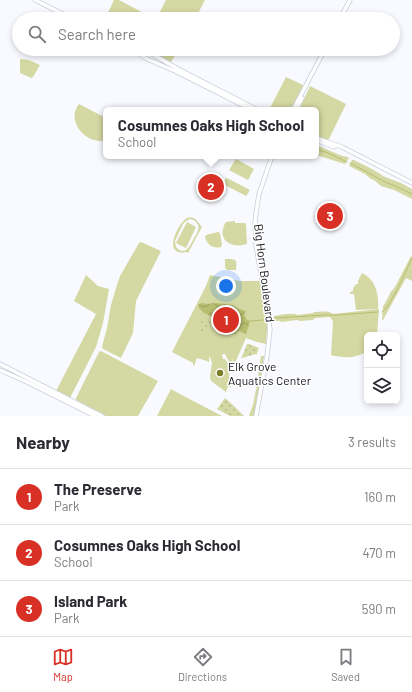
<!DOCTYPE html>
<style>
body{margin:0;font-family:Barlow,sans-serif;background:#f2f2f3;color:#2b2b33}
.controls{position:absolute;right:12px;bottom:12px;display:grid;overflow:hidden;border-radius:6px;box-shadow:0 2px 6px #0003}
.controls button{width:36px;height:36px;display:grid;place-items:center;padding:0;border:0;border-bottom:1px solid #e1e1e2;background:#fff;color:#2b2b33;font:20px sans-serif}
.you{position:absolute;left:226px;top:286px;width:14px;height:14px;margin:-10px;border:3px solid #fff;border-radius:50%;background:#1a73e8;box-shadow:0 0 0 6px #1a73e833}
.badge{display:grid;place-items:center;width:26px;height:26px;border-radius:50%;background:#d93025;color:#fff;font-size:13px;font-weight:700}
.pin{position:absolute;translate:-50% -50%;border:2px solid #fff;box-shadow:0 1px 4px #0006}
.popup{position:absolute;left:103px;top:107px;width:216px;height:52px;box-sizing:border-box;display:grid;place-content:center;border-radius:6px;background:#fff;filter:drop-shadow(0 1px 3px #0005);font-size:13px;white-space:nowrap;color:#7c7c81}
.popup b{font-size:15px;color:#2b2b33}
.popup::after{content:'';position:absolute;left:50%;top:100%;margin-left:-8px;border:8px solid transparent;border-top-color:#fff}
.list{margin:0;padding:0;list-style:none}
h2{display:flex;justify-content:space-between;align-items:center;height:52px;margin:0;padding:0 16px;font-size:17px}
h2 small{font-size:13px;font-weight:400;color:#7c7c81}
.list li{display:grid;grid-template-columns:26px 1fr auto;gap:12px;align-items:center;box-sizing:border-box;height:56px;padding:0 16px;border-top:1px solid #e1e1e2}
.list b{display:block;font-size:15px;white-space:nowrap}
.list p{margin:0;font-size:13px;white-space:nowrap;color:#7c7c81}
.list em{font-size:13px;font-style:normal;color:#7c7c81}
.icon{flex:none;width:22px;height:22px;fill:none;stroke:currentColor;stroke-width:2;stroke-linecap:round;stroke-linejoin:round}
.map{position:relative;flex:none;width:412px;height:416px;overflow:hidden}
.search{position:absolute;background:#fff;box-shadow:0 2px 6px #0003;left:12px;right:12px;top:12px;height:44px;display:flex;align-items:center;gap:10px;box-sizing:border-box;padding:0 14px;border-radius:22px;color:#7c7c81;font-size:15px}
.sheet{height:220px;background:#fff}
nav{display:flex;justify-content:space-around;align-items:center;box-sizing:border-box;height:56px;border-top:1px solid #e1e1e2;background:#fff;font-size:11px;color:#7c7c81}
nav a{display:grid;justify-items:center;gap:2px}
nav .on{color:#d93025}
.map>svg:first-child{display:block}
.green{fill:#d4d8a2;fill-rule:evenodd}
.garden{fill:url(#garden-dots)}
.water{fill:url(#water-waves)}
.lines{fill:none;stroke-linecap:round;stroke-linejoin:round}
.stream{stroke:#b8bd6f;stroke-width:1}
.secondary-casing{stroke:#cacfdc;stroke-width:5}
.secondary{stroke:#fff;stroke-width:3.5}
.poi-dot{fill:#7b7f28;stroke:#fff;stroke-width:1.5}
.labels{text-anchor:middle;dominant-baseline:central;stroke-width:3;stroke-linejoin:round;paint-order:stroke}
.street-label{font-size:12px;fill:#15161b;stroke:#fff}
.poi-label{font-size:12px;fill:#15161b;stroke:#fff;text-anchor:start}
</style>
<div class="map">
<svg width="412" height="416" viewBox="0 0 412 416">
<defs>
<pattern id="garden-dots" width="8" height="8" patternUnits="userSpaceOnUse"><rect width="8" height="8" fill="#d4d8a2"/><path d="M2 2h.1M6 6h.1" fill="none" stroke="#b5b98b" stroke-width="1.8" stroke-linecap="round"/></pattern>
<pattern id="water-waves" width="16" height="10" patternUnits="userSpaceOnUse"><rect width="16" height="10" fill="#b8bd6f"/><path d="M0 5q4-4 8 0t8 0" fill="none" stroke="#9da260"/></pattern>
</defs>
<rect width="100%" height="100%" fill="#f8faff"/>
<!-- green -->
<path class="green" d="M114,0h5l36,19h-50z
M166,0h39l-10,19h-39z
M147,49h32l-8,13z
M20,59c8,0 13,3 20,6l-7,12 -2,1 -11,-5z
M286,77l17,8 1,2 -13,23h-22z
M310,86l36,18 -18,37 -12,-5v-26h-17z
M79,104l27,14v22c-19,6 -41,-19 -27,-36z
M316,145c10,3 15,7 24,10 4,2 7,1 9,3l-4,6 -29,-9z
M236,159l18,10 -6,11 -19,-10z
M352,160h2l18,9 13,8 16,6 11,6v10l-18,-9 -13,-4 -7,-6 -3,-1 -6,-5 -16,-8z
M226,178h1l23,12 -4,6 -23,-12z
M318 216a12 12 0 1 1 24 0a12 12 0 1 1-24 0Z
M187,218c9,-2 10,4 15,9l-14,26 -2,-1c-24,5 -9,-28 1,-34zM190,219c4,1 6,2 8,6 2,5 -3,11 -5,15 -4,8 -9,16 -17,7l-1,-6 8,-17 3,-3z
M235,221v2h10l1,1 1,20c-4,1 -9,2 -13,1 -13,-3 -14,-14 -8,-23z
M187,222l9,5 -10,21 -10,-5z
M218,232l2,1 2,12 -1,2c-8,2 -14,-2 -16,-10l1,-2z
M141,242l20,9 -25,50 -3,32 -12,25 -18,-9 -1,-2 5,-19 4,-23 6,-20 3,-9 19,-33z
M411,256l1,1v24l-6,-3 -23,42h-1l1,-14 1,-1 6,-11v-1l5,-6z
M225,259c12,0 12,0 11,11h-9l-2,-2z
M362,273c14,7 17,21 16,36l-22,1 -2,-16h-4v-2l3,-1v-3l3,-4h2v-3z
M86,275l12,11 11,3 -6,34 -7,24 -26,51 -14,-7 40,-77 -22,-13z
M210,275l30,6h20l7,34v16l-1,13 -9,-2 -11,-4 -11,25 -1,1 -2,-7 1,7h-3l-5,-10h-3l1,5h2c8,10 2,17 5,27l1,-2v3h-3l-2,5 -15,-11 -1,-4 2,-14 -2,-6 -1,1v4h-1l-1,-1 -10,-3 -3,8 -1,-1v-2l-21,-11 34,-66z
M379,309l-2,26h-10v16c-11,8 -24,7 -36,4l2,-34 -3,-4 -15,1 -2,2 -13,1 -3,-1 -16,2 -1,-1h-6v-5c7,-1 14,-3 22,-2l1,1 16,-2 1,-1c6,0 14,-2 19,2z
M101,351l57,30 -20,35h-32l-30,-16v-2l23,-46z
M261,356h3l-6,45 -4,15h-4l-1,-1 4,-10 3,-16h1l-3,-6h3z
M171,389l7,4 44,23h-65z"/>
<!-- garden -->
<path class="garden" d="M327,205h5l-1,1c-8,5 -4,13 -5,21 -10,-5 -9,-17 1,-22z
M201,315l14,10 -9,3 -7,6 -1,-6z
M247,344h2l10,4 -2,5v1l-1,1v-1l-14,4 -1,1z
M225,398l10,9 9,9h-14l-13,-7z"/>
<!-- water -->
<path class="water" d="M202,303l5,1 9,-1 16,2 7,4 7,2 -2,4 3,5 3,1 -4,13 -7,-3 -2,1 -1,2 -6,-1 -4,-6 -9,-8 -13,-6 -6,-6 1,-3z"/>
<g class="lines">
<!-- stream -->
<path class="stream" d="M316,149l12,4 19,9
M350,163l17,9 16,9 12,5 17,8
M382,312c9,-6 25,-43 30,-54
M274,318l52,-3h11l41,-3
M250,321l13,-1"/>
<defs>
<path id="secondary" d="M35,0l38,19
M340,19l10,-19
M131,49l16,10 28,12 77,39
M141,49l11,5 28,16 78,40
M293,110l32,-61
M296,110l6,-12
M316,138l26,9 70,36
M316,140l18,7
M257,228l2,18 6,36
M0,364l102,52
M0,370l27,12 68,34
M256,416l11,-60 3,-26 -2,-18 -12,-66 -1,-23 1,-10 3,-19 13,-38"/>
</defs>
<!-- secondary casing -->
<use href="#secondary" class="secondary-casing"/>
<!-- secondary -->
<use href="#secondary" class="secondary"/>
</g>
<!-- markers -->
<circle class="poi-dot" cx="220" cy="373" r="4"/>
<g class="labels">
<!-- street labels -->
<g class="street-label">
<text transform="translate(265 273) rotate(83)">Big Horn Boulevard</text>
</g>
<!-- poi labels -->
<g class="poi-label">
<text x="228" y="366">Elk Grove<tspan x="228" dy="14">Aquatics Center</tspan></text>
</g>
</g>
</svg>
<div class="controls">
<button><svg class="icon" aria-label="locate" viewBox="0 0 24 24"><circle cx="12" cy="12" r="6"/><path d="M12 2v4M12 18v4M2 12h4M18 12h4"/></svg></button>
<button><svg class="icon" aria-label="layers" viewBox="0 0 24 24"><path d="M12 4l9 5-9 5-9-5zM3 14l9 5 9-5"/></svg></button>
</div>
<div class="you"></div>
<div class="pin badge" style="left:226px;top:320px">1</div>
<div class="pin badge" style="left:211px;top:187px">2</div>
<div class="popup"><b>Cosumnes Oaks High School</b>School</div>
<div class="pin badge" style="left:330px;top:216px">3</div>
<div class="search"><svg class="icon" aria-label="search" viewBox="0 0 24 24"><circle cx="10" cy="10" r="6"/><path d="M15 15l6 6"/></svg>Search here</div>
</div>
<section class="sheet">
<h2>Nearby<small>3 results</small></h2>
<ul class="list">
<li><span class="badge">1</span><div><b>The Preserve</b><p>Park</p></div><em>160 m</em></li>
<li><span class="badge">2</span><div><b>Cosumnes Oaks High School</b><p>School</p></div><em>470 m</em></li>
<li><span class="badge">3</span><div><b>Island Park</b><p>Park</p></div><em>590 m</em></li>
</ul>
</section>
<nav>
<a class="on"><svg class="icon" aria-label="map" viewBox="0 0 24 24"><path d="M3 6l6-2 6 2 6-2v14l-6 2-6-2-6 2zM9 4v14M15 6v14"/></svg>Map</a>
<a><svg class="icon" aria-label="directions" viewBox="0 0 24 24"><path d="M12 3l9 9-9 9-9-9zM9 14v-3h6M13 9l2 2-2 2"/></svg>Directions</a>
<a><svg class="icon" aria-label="saved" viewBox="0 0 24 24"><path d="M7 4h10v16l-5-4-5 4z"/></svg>Saved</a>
</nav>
